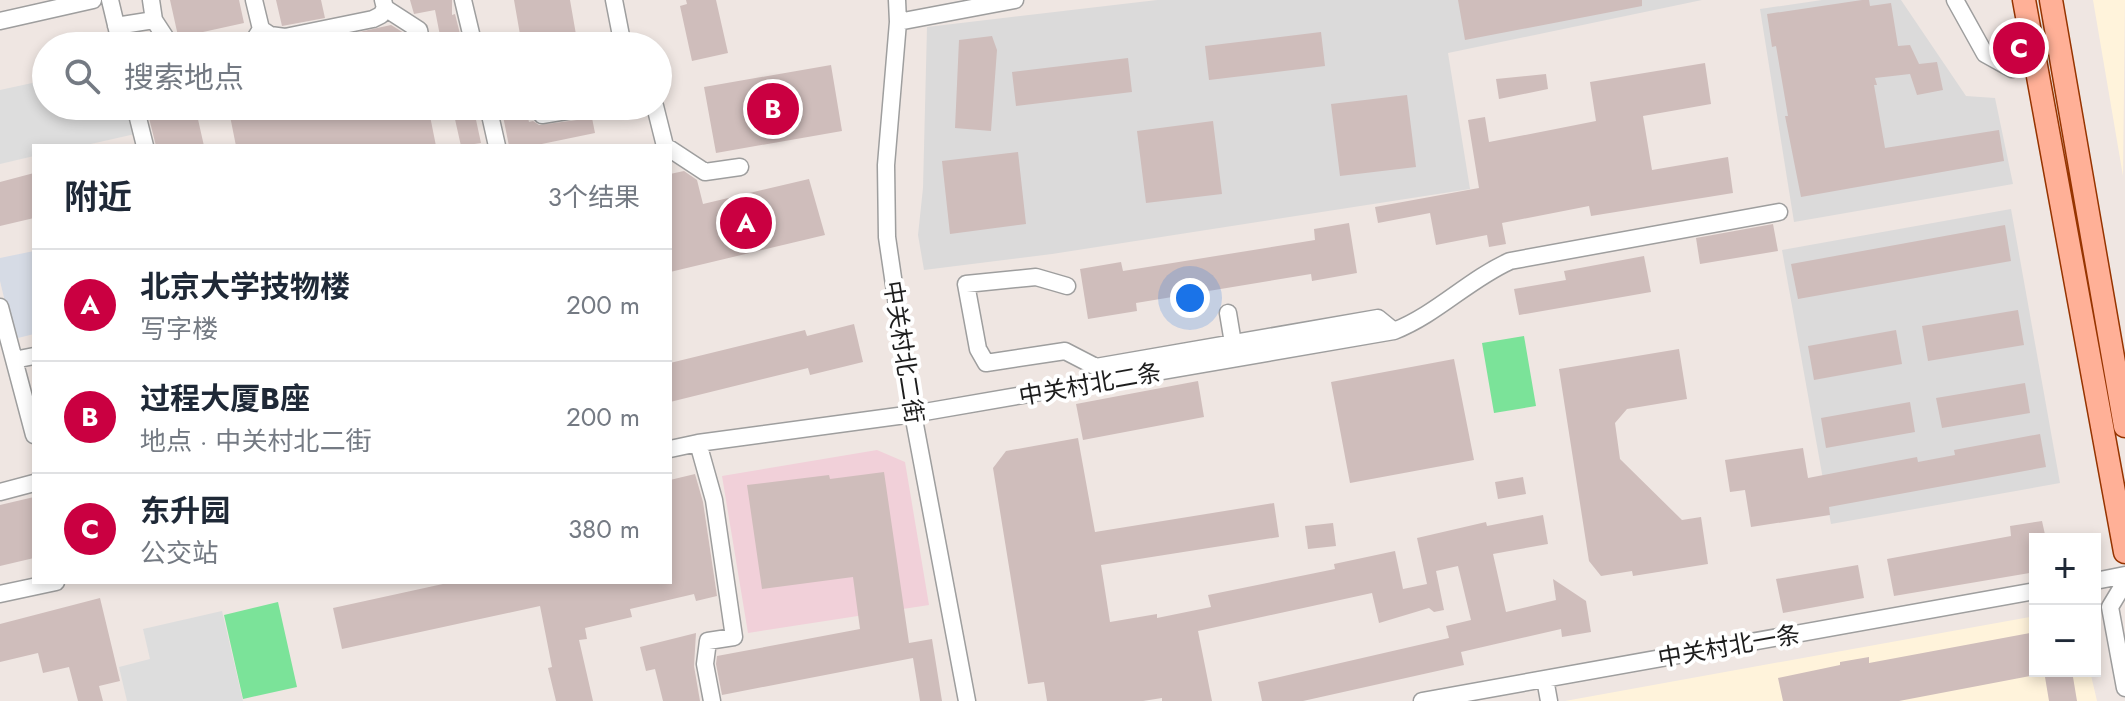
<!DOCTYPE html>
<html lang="zh">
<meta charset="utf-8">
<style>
body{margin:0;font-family:Jost,"Noto Sans SC",sans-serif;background:#f2f2f3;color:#1f2937}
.controls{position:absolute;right:24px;bottom:24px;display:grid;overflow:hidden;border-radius:0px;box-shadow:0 4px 12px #0003}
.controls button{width:72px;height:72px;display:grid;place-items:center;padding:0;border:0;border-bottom:2px solid #e0e1e3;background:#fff;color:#1f2937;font:40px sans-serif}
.you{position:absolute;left:1190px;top:298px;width:28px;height:28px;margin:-20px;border:6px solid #fff;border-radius:50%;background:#1a73e8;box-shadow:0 0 0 12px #1a73e833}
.badge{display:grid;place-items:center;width:52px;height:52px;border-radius:50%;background:#ca0041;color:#fff;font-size:26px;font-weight:700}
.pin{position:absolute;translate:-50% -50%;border:4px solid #fff;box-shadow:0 2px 8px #0006}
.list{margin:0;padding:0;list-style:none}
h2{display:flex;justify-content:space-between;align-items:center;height:104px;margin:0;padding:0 32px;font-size:34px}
h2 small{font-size:26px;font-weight:400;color:#747a83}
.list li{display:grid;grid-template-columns:52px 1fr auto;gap:24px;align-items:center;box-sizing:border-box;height:112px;padding:0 32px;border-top:2px solid #e0e1e3}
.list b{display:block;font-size:30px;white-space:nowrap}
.list p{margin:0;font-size:26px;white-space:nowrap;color:#747a83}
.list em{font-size:26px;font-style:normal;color:#747a83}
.icon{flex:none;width:44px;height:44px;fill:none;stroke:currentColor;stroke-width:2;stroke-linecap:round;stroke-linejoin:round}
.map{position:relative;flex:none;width:2125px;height:701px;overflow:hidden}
.search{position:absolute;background:#fff;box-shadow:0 4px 12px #0003;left:32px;top:32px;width:640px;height:88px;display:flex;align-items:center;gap:20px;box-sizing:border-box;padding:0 28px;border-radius:44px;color:#747a83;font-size:30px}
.panel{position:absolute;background:#fff;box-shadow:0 4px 12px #0003;left:32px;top:144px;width:640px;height:440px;border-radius:0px}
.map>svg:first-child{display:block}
.residential{fill:#dbdada}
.commercial{fill:#f1d0d9}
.education{fill:#fff3db}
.pitch{fill:#7be399}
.parking{fill:#ddd}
.plaza{fill:#d6dbe5}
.building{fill:#cfbdbb}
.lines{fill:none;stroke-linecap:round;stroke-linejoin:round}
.minor-casing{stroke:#9e9e9e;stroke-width:19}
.major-casing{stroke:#963400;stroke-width:25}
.minor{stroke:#fff;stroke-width:16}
.major{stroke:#ffb097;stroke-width:22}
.labels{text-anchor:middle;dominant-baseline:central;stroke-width:8;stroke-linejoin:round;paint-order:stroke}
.street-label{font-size:24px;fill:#1d1d1d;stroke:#fff}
</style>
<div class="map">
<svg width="2125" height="701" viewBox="0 0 2125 701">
<rect width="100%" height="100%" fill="#efe6e2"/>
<!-- residential -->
<path class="residential" d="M1157,0h545l-254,53 22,136 -418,65 -128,16 -6,-35 5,-47 4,-161z
M1822,0h79l65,96 29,2 18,86 -219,38 -34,-213z
M2011,209l49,274 -229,41 -49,-274z"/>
<!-- commercial -->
<path class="commercial" d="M877,450l28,12 24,143 -181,28 -26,-157z"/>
<!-- education -->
<path class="education" d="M2093,0h32l-2,176z
M2035,616v55h55l7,30h-532z"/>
<!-- pitch -->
<path class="pitch" d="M1524,336l12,70 -42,7 -12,-70z
M278,602l19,85 -54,12 -19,-84z"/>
<!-- parking -->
<path class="parking" d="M46,80v26h82l7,28 -53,12h-48v10l-34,8v-74z
M222,611l21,90h-116l-8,-34 31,-8 -7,-30z"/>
<!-- plaza -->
<path class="plaza" d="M34,251v83l-20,5 -14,-58v-23z"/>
<!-- building -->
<path class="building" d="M170,0h69l5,23 -41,9 -5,9 -7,3 -7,-1 -6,-7z
M276,0h45l4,18 -43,8z
M410,0h42v15l3,-1 8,32h-21l-7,-36 -21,4z
M514,0h56l8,46h-56z
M686,0h30l12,53 -36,8 -12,-55 7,-2z
M1458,0h184v6l-177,34z
M1862,0h7l1,6 21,-3 7,43 12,-1 9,19 18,-2 6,28 -26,5 -7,-21 -35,4 2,7h-3l11,63 114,-18 5,31 -203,36 -16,-81h3l-12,-70 -4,1 -5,-33z
M391,25l13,8 2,11 -110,2z
M1321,32l4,34 -116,14 -4,-34z
M992,36l5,14 -6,81 -36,-3 4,-88z
M1128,58l4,34 -116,14 -4,-34z
M1705,63l6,41 -68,12 9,54 76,-13 5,36 -142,23 -2,-10 -87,17 4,21 -17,3 -2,-12 -51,10 -6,-32 -52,10 -3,-16 104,-19 -11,-68 17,-3 4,25 107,-21 -6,-39z
M831,65l11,66 -126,22 -12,-66z
M1546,74l2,15 -49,10 -3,-20z
M1407,95l9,72 -76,9 -9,-72z
M146,106h49l9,40h-48z
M228,106h137l1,8 42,-8h20l8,40h-200z
M452,106h21l8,37 -20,3z
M501,106h24l4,16 4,-1 6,4 53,-7 3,15 -63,13h-23z
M1213,121l9,73 -76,9 -9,-72z
M1018,152l8,72 -76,10 -8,-73z
M684,171l13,9 6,24 106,-25 16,56 -155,37v-98z
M34,173v45l-34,8v-44z
M1349,223l8,50 -45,8 -1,-7 -175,29 1,8 -49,8 -8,-50 41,-7 2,9 192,-31 -1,-11z
M1773,224l5,27 -78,13 -4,-26z
M2005,225l6,36 -213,38 -7,-35z
M1644,256l7,36 -132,23 -5,-26 52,-9 -2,-9z
M2018,310l6,35 -96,16 -6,-35z
M854,324l9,38 -53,13 -2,-7 -138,34v-39l135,-33 2,6z
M1896,330l6,34 -88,16 -6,-34z
M1679,349l8,50 -60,10 -12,14 5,36 62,61 19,-3 7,47 -75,12 -1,-5 -31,5 -12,-15 -30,-192z
M1454,359l20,101 -124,23 -19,-101z
M1198,381l6,36 -121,23 -7,-36z
M2025,383l5,30 -88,15 -6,-30z
M1910,402l5,30 -89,16 -5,-30z
M2040,434l6,33 -217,40 1,8 -79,12 -6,-37 -15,2 -5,-32 78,-12 5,30 109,-21 1,5 37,-7 -1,-5z
M1078,438l17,94 179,-29 5,34 -178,28 9,57 47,-8v4l54,-11 -3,-12 127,-26 -1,-5 61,-13 8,38 24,-5 -10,-46 69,-16 1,4 56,-11 5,29 -55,10 13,58 50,-12 -3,-21 33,22 5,31 -29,5 -1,-8 -100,23 3,13 -161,36h-41l-4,-19 191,-44 -3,-12 25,-6 -13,-54 -22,5 8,39 -10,2 -5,-4 -50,15 -7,-30 -174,38 14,70h-50v-3l-19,3h-96l-3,-19 -16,2 -35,-216 13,-17z
M884,472l25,171 23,-4 10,62h-22l-7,-43 -191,37 -6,-31 1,-8 143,-27 -7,-52 -91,12 -15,-104 82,-10 1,4z
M695,474l8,28 14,94 -21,5 -2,-7 -64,15 2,8 -47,11 2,11 -8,1 14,61h-37l-8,-33 4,-1 -12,-61 -198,43 -9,-41 119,-26h218v-102z
M1523,477l3,17 -28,5 -3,-17z
M34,497v61l-34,8v-61z
M2042,521l4,18h-11v33l-141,24 -7,-37 124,-23 -1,-10z
M1333,523l3,23 -28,3 -3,-23z
M1858,565l6,33 -81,15 -7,-34z
M100,598l20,83 -21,5 4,15h-25l-9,-34 -26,6 -5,-20 -38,9v-38z
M2035,632v43l-136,26h-116l-5,-23 62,-13v-3l29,-5v6z
M696,633l-2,33 6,35h-37l-8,-32 -9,2 -6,-24z
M2044,671h28l5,30h-28z"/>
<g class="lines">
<defs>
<path id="minor" d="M110,0l11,46
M151,0l3,20
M463,0l11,46
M614,0l9,46
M897,0l1,22 -12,143 1,72 26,177 54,287
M1955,0l30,54 27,15
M385,8l34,22 3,16
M0,21l93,-21
M898,22l117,-22
M116,26l38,-6 17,26
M261,29l9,6 15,2 88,-18 8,-4 4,-7 -2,-8
M224,46l30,-6 7,-11 -7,-29
M135,106l10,40
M488,106l9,40
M655,106l10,40
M542,115l55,-9
M670,149l35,23 35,-5
M1067,286l-31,-9 -70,7 12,65 8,14 79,-12 31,16 282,-49 16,13
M0,307l34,128
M1228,313l5,30
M14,360l20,-4
M698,443l16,57 20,137 -26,4 -3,23 7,37
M670,449l28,-6 215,-29 481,-83c43,-17 74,-51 116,-70l269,-49
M0,492l34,-9
M2095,581l30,-6
M2125,582l-15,25 15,81
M0,594l56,-12
M1545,679l4,22
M1422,701l613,-110"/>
<path id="major" d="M2024,0l101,552
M2051,0l74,426"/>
</defs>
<!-- minor casing -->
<use href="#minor" class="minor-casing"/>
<!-- major casing -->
<use href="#major" class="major-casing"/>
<!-- minor -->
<use href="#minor" class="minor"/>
<!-- major -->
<use href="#major" class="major"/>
</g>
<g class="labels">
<!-- street labels -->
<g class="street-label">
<text transform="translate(904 352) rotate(81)">中关村北二街</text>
<text transform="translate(1090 384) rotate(-10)">中关村北二条</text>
<text transform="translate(1729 646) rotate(-10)">中关村北一条</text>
</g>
</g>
</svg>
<div class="controls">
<button>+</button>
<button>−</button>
</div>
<div class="you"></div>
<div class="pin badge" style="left:746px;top:223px">A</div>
<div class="pin badge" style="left:773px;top:109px">B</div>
<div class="pin badge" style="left:2019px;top:48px">C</div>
<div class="search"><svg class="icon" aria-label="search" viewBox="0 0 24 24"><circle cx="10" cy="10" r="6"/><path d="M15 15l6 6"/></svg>搜索地点</div>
<section class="panel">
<h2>附近<small>3个结果</small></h2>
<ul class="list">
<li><span class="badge">A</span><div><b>北京大学技物楼</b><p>写字楼</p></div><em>200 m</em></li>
<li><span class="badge">B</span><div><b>过程大厦B座</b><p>地点 · 中关村北二街</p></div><em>200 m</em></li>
<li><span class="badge">C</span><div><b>东升园</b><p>公交站</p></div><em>380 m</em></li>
</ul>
</section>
</div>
